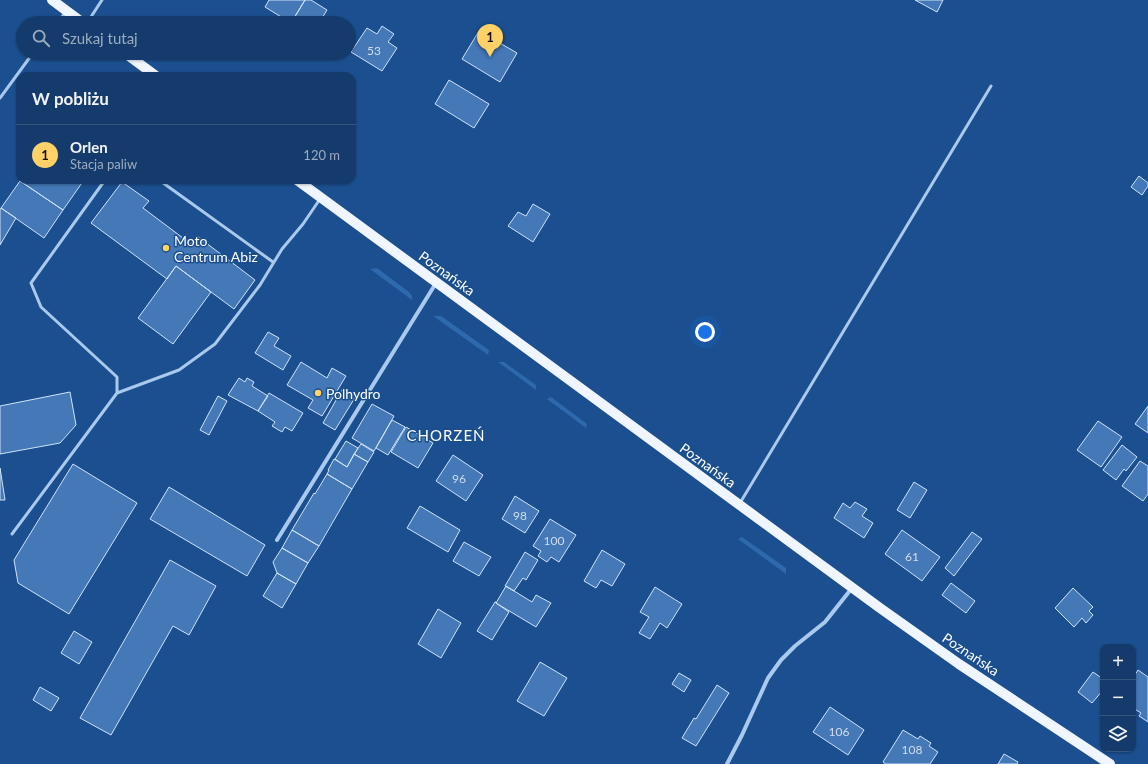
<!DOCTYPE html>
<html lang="pl">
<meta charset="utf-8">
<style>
body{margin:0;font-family:Lato,sans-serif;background:#214673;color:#f1f3f6}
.controls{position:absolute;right:12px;bottom:12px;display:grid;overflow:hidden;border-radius:8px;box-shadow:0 1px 3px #0004}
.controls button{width:36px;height:36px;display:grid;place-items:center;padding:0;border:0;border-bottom:1px solid #33557e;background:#143b6b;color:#f1f3f6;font:20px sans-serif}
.you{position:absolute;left:705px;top:332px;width:14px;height:14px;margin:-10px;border:3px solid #fff;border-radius:50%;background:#1a73e8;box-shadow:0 0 0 6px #1a73e833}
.badge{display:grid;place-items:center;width:26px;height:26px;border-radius:50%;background:#ffd166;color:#111;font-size:13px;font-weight:700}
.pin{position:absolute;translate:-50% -33px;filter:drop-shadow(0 1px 2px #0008)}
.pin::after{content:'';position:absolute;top:21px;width:14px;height:12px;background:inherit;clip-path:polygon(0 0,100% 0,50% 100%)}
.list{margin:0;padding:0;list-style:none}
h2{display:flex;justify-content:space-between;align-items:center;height:52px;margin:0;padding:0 16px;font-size:17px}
h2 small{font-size:13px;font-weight:400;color:#9dadc1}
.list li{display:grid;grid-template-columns:26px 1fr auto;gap:12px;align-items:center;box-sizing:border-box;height:60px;padding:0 16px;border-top:1px solid #33557e}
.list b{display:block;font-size:15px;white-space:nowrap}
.list p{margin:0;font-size:13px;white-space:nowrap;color:#9dadc1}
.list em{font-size:13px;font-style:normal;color:#9dadc1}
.icon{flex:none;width:22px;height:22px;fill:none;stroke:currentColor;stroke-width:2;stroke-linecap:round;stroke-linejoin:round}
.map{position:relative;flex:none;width:1148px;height:764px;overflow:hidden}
.search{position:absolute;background:#143b6b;box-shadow:0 1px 3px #0004;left:16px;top:16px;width:340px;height:44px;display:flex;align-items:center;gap:10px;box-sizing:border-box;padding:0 14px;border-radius:22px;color:#9dadc1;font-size:15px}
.panel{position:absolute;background:#143b6b;box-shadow:0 1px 3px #0004;left:16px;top:72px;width:340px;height:112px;border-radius:12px}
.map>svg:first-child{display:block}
.green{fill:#2e69ad}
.building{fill:#4478b7;stroke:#cfe3fa}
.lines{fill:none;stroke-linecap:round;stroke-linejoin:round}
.lane{stroke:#a9c9ee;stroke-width:3}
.street{stroke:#a9c9ee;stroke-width:4}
.primary{stroke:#f0f6ff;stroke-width:10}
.poi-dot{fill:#ffd166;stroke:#1b4f8f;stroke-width:1.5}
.labels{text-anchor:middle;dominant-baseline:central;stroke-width:3;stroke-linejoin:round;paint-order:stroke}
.number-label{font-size:12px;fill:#d0dded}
.poi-label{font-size:14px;fill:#fff;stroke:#1b4f8f;text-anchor:start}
.street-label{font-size:14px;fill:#fff;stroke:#1b4f8f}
.neighbourhood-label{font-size:15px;letter-spacing:1px;fill:#fff;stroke:#1b4f8f}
</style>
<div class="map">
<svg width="1148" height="764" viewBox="0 0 1148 764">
<rect width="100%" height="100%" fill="#1b4f8f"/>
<!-- green -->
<path class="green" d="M377,268l32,24 3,4v4l-42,-31z
M433,316h8l48,34 -1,5z
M498,362h6l32,23v5z
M551,397l36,27 -1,4 -39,-29z
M742,537l44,31v6l-48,-35z"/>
<!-- building -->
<path class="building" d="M269,0h36l-14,23 -26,-16z
M305,0h6l16,10 -8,13h-28z
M915,0h28l-6,12z
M382,26l12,8 -6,8 9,6 -15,23 -31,-19 16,-24 10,6z
M479,31l38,22 -17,29 -38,-23z
M449,80l40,24 -15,24 -39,-24z
M1139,176l9,7v3l-6,9 -11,-8z
M21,180h63l-21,30 -43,-29z
M20,181l43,29 -19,28 -43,-30z
M122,182l27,19 -6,7 48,36 6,-8 58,44 -21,29 -58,-43 -9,13 -76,-56z
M533,204l17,10 -17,28 -25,-16 10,-14 8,4z
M1,208l15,10 -16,27v-35z
M176,266l35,26 -38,52 -35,-26z
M268,332l11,6 -5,8 17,10 -8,14 -28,-17z
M301,362l26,16 5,-10 14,8 -24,40 -14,-8 5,-8 -26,-15z
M239,378l6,4 2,-4 7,4 -2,4 16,10 -10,15 -30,-16z
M343,388l13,8 -21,34 -12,-7z
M70,392l6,33 -16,18 -60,11v-48z
M269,393l34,20 -11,18 -7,-4 -3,5 -10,-6 3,-4 -17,-11z
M218,396l9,5 -18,34 -9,-5z
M372,404l22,12 -20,35 -22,-13z
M1148,406v27l-13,-9z
M392,420l13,7 -17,28 -12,-7z
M1098,421l24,16 -21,30 -24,-17z
M406,427l27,16 -15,25 -27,-16z
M346,441l12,7 -11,19 -12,-8z
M361,444l13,8 -6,10 -14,-8z
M1122,445l15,12 -11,14 -2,-2 -8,11 -13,-10z
M354,454l14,8 -16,27 -25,-15 2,-4h-1l6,-11 13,8z
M453,455l30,20 -17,26 -30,-20z
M1140,461l8,5v28l-5,7 -21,-15z
M73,464l64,39 -68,111 -51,-31 -4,-23z
M0,468l5,32h-5z
M327,474l25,15 -33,57 -27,-16 22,-37 1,1z
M914,482l13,8 -17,28 -13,-8z
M169,487l96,58 -18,31 -97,-57z
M515,496l24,15 -14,22 -23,-14z
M855,502l12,7 -5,7 11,7 -9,15 -30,-20 9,-15 7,5z
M420,506l40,24 -12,22 -41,-24z
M550,519l26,16 -17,27 -8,-5 -4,5 -9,-6 3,-5 -8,-5z
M292,530l27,16 -11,17 -26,-15z
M902,530l38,27 -18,24 -37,-27z
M972,532l10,7 -28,37 -9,-8z
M464,542l27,15 -12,19 -26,-15z
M282,548l26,15 -12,21 -19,-11 -4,-11z
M602,550l23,14 -13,22 -11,-6 -5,8 -12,-7z
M525,552l13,8 -12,20 -3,-2 -9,13 -9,-5z
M170,560l46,26 -27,49 -16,-9 -62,109 -31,-17z
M277,573l19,11 -14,24 -19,-12z
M951,583l24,18 -9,12 -24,-18z
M506,586l26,16 4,-7 15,8 -15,24 -40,-24z
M655,587l27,17 -15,24 -7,-5 -10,16 -11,-6 10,-16 -9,-5z
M1073,588l20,19 -4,4 4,4 -7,8 -4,-5 -8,9 -19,-19z
M495,602h1v1l13,9 -17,28 -15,-9z
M438,609l23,14 -20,35 -23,-14z
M74,631l18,11 -13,22 -18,-11z
M540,662l27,16 -23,38 -27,-15z
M1138,670l10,7v45l-9,-6 2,-3 -8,-5v-30z
M1093,672l10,7v11l-11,13 -14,-11z
M679,673l12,7 -7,12 -12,-8z
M717,685l12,8 -33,53 -14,-8 12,-20 2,1z
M40,687l19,11 -8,13 -18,-11z
M830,707l34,23 -16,25 -35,-23z
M903,730l15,9 2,-3 11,7 -2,3 9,6 -8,12h-44l-3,-2z
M1004,754l14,8 -1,2h-19z"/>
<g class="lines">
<!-- lane -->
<path class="lane" d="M57,23l9,-11
M87,23l15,-23
M0,98l33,-45
M159,180l114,82
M117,393l62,-23 36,-26 45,-59 22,-36 21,-25 17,-25
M740,503l251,-417
M12,534l105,-141v-16l-76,-70 -10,-24 74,-103"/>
<!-- street -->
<path class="street" d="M277,540l159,-257
M727,764l15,-29 26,-57 13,-18 14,-14 30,-24 27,-34"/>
<!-- primary -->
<path class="primary" d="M52,0l31,23
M125,53l31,23
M297,180l583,428 79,56 151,100"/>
</g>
<!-- markers -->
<g class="poi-dot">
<circle cx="166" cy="248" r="4"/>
<circle cx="318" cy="393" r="4"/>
</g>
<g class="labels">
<!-- number labels -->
<g class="number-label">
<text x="374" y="50">53</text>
<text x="459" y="478">96</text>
<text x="520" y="515">98</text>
<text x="554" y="540">100</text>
<text x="912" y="556">61</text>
<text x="839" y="731">106</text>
<text x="912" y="749">108</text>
</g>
<!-- poi labels -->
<g class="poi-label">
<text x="174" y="240">Moto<tspan x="174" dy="16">Centrum Abiz</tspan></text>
<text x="326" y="393">Polhydro</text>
</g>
<!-- street labels -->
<g class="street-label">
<text transform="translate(447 273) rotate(36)">Poznańska</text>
<text transform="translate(708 465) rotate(36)">Poznańska</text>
<text transform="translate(971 654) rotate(34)">Poznańska</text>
</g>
<!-- neighbourhood labels -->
<g class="neighbourhood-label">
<text x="446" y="435">CHORZEŃ</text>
</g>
</g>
</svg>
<div class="controls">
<button>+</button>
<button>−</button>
<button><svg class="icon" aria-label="layers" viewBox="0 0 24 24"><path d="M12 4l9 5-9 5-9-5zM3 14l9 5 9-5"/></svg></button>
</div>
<div class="you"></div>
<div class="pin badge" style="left:490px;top:57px">1</div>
<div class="search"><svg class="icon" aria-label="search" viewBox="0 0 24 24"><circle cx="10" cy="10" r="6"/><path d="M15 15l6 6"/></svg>Szukaj tutaj</div>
<section class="panel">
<h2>W pobliżu<small></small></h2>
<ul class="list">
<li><span class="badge">1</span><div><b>Orlen</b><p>Stacja paliw</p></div><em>120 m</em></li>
</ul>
</section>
</div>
